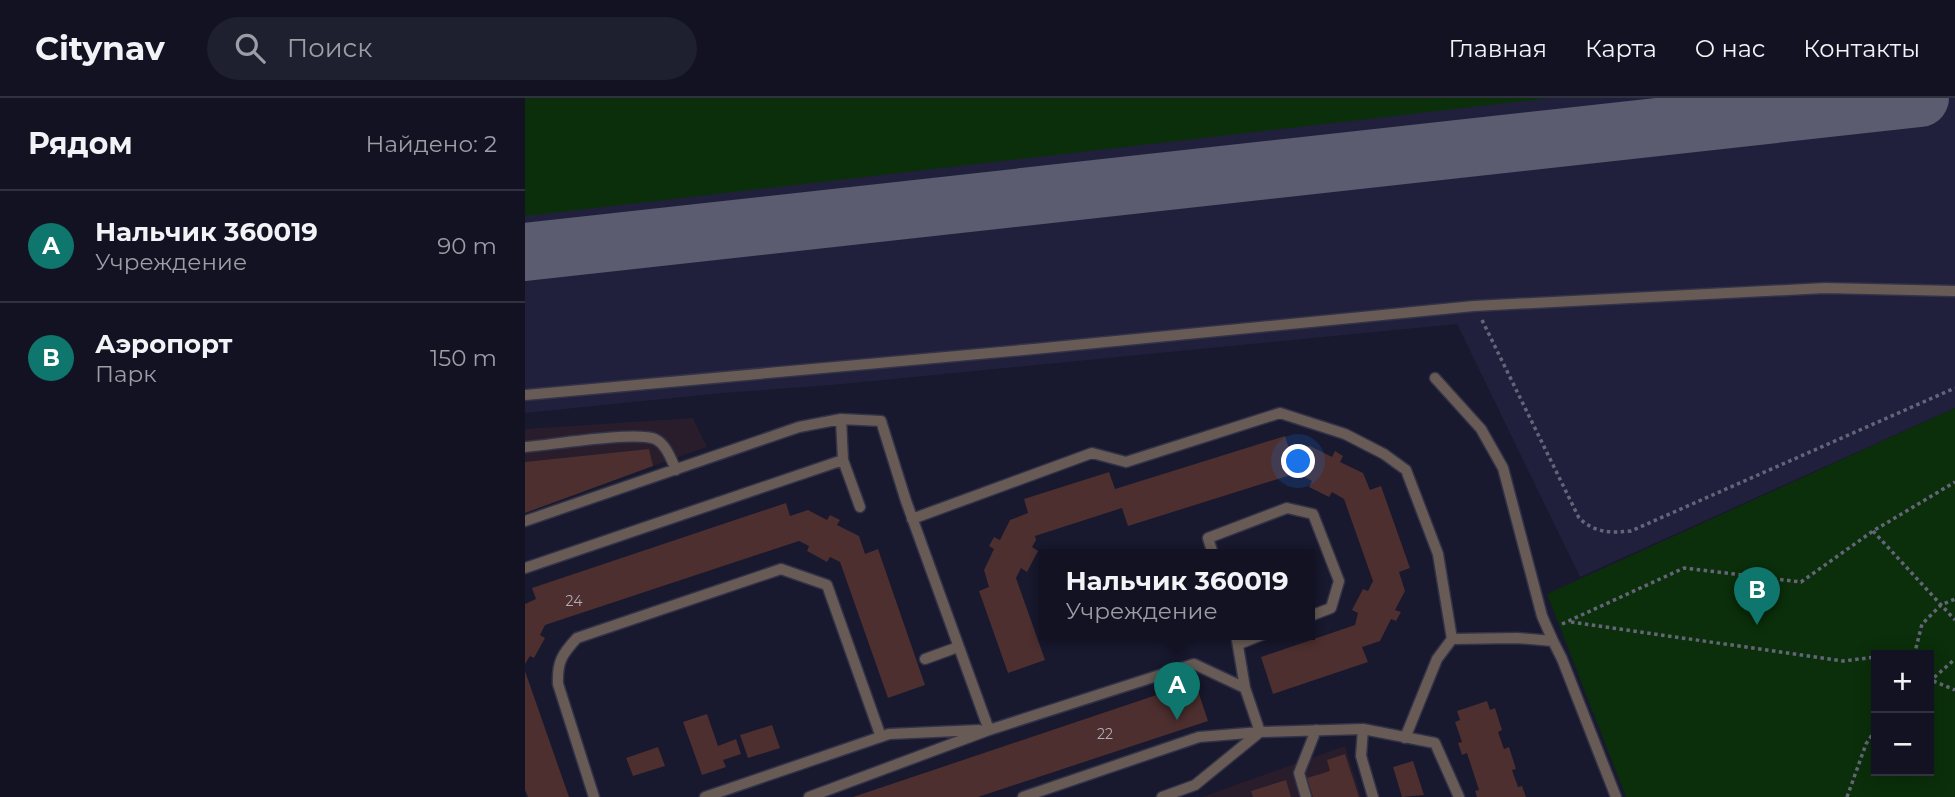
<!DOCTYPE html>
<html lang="ru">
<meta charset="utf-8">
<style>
body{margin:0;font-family:Montserrat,sans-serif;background:#1f202f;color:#f1f3f6}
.controls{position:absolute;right:21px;bottom:21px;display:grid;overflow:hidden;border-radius:0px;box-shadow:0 4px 18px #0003}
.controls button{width:63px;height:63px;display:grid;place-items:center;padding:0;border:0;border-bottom:2px solid #313240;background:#121222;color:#f1f3f6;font:35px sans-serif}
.you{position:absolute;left:774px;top:364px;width:24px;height:24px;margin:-18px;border:5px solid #fff;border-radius:50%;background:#1a73e8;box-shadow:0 0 0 10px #1a73e833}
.badge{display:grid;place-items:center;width:46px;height:46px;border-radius:50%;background:#0f766e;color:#fff;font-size:23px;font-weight:700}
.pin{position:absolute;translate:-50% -58px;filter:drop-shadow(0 2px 4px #0008)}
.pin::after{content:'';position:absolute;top:37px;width:24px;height:21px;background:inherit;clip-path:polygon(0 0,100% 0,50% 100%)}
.popup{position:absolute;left:514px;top:451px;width:276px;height:91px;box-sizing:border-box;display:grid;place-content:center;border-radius:0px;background:#121222;filter:drop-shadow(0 2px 5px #0005);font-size:23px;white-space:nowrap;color:#9c9ea5}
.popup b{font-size:26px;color:#f1f3f6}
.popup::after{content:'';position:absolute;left:50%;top:100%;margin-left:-14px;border:14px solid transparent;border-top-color:#121222}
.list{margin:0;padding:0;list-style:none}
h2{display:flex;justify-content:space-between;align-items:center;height:91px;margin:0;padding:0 28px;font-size:30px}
h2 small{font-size:23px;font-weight:400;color:#9c9ea5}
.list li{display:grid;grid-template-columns:46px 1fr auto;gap:21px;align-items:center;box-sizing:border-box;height:112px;padding:0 28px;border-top:2px solid #313240}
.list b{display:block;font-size:26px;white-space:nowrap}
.list p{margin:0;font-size:23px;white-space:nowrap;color:#9c9ea5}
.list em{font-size:23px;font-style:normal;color:#9c9ea5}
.icon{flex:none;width:38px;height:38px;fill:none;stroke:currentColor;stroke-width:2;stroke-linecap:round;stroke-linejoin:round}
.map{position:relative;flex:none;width:1430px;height:699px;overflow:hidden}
header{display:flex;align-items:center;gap:42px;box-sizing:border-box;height:98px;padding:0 35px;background:#121222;border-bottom:2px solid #313240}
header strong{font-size:33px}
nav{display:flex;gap:38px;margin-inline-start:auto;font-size:24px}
.search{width:490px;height:63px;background:#1f202f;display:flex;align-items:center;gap:18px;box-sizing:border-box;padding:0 24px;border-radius:38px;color:#9c9ea5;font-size:26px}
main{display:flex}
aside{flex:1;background:#121222}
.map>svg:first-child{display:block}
.built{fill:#20203d}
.industrial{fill:#291d2b}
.green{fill:#0b2f0a;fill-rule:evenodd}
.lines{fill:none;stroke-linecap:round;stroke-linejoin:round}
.taxiway{stroke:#5b5c70;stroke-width:58}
.building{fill:#4c2f2e}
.service-casing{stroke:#323248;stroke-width:13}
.path{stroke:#646578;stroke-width:3.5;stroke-dasharray:3.5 3.5;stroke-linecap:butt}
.service{stroke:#685b55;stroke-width:10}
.labels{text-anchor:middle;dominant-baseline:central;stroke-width:6;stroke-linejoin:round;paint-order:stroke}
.number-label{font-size:14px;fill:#b2acb7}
</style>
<header>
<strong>Citynav</strong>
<div class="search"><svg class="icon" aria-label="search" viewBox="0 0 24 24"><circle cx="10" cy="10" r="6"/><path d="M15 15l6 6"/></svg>Поиск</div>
<nav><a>Главная</a><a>Карта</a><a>О нас</a><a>Контакты</a></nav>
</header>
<main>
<aside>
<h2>Рядом<small>Найдено: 2</small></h2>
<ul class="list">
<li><span class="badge">A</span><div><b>Нальчик 360019</b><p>Учреждение</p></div><em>90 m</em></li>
<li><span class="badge">B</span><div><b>Аэропорт</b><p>Парк</p></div><em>150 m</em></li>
</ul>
</aside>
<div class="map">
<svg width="1430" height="699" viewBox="0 0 1430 699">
<rect width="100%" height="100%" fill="#18182e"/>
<!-- built -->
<path class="built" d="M0,0h1430v310l-375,169 -123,-253 -625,61 -110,8 -197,20z"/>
<!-- industrial -->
<path class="industrial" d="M168,320l14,29 -182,64v-82z
M820,648l16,51h-159z"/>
<!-- green -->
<path class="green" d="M0,0h1025l-1025,118z
M1430,310v389h-329l-79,-203zM1404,557v116h-53v-116z"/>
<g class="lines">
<!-- taxiway -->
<path class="taxiway" d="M0,154l1395,-154"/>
</g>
<!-- building -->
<path class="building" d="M760,338l5,16 20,-6 22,11 3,-6 8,5 -3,6 23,11 7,17 11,-4 29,82 -11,4 6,19 -10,19 6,2 -5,9 -5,-2 -11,22 -18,6 6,15 -95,32 -12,-37 94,-32 3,-12 -6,-3 11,-21 5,2 5,-10 -29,-82 -12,-7 -3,5 -20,-10 3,-6 -15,-8 -169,53 -6,-18 -87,28 1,4 -4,7 6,4 -11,21 -6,-4 -5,10 29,82 -37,13 -29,-82 10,-4 -5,-17 10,-21 -5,-3 5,-9 6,3 10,-20 18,-7 -4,-14 85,-27 6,17z
M124,351l4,17 -128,47v-51z
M261,405l4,13 18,-6 19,10 3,-5 10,5 -3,5 22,11 6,18 13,-5 47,136 -37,13 -48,-136 -10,-5 -3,5 -20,-11 2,-5 -10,-5 -254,84 -5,10 5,3 -11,20 -4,-2 -5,8v-60l11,-5 -4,-11z
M0,573l44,126h-41l-3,-7z
M670,584l13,39 -230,76h-125z
M962,603l3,9 5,-2 7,22 -4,2 6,17 5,-2 7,22 -4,1 6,17 4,-1 4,11h-49l-2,-6 4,-1 -12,-37 -5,2 -4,-12 4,-1 -7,-20 5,-2 -3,-9z
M182,616l11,32 18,-7 5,15 -18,6 3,7 -24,8 -19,-53z
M247,627l8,23 -32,10 -8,-23z
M133,649l7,19 -32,10 -7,-18z
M820,656l14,43h-46l-6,-19 23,-7 -3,-11z
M888,663l11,34 -22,2 -9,-30z
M761,682l5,17h-38l-2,-6z"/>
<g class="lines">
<defs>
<path id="service" d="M910,280l46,51 22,39 39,148 11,25
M0,297l509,-46 440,-43 351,-18 130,3
M0,349c25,-2 110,-16 130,-8 11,5 16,20 21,31
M318,362l17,47
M387,421l180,-66 34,9 154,-49 65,21 39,20 22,16 32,84 14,85
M0,423l274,-94 42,-8 40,2 25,80 83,229
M688,456l-5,-16 79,-30 26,6 26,67 -8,27 -21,8
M0,470l318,-108 -2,-41
M711,536l9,54
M714,546l25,-10
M400,561l33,-12
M838,631l-2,27 12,41
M880,640l32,-79 15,-20 65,-1 36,3 9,18 54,138
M69,699l-36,-113c-1,-22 4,-30 19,-46l204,-69 46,16 54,152
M180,699l184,-63 90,-4
M284,699l180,-67 205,-66 51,24 15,44 -61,5 -176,60
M637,699l33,-12 65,-53 103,-3 72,14 24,54
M781,699l-7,-24 17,-43"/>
</defs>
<!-- service casing -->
<use href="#service" class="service-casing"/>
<!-- path -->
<path class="path" d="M957,222l97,198c16,15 31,15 52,13l324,-143
M1348,433l82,89
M1046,524l272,39 33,-4
M1037,526l122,-56 117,14 72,-51 82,-49
M1366,557l24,-3 7,-28 19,-19 14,-6
M1404,578l2,4 24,10
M1404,584l26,-23
M1322,699l19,-53 10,-15"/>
<!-- service -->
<use href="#service" class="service"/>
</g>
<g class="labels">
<!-- number labels -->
<g class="number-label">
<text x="49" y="503">24</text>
<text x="580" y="636">22</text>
</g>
</g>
</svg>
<div class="controls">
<button>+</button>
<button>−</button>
</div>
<div class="you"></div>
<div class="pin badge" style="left:652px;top:622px">A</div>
<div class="popup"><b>Нальчик 360019</b>Учреждение</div>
<div class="pin badge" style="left:1232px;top:527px">B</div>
</div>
</main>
